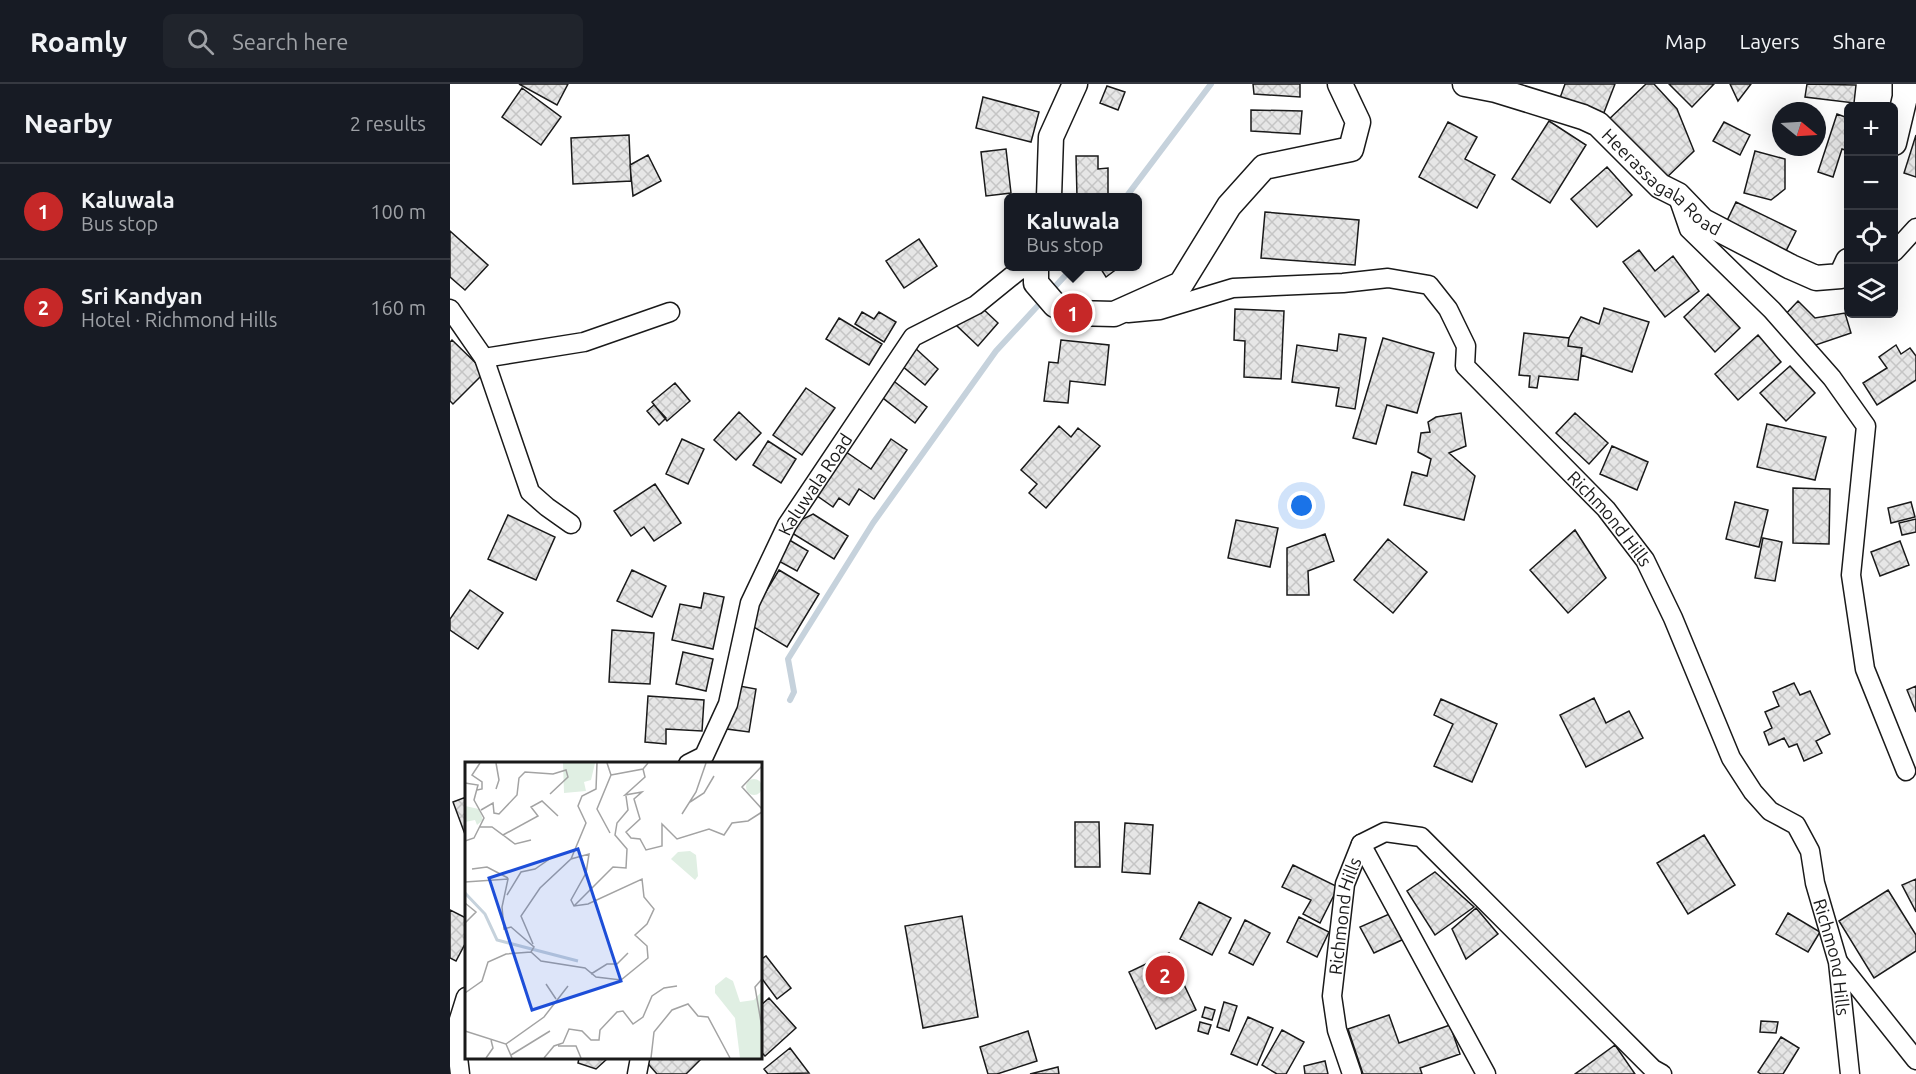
<!DOCTYPE html>
<meta charset="utf-8">
<style>
body{margin:0;font-family:Ubuntu,sans-serif;background:#20242c;color:#f1f3f6}
.controls{position:absolute;right:18px;top:18px;display:grid;overflow:hidden;border-radius:9px;box-shadow:0 6px 24px #0002}
.controls button{width:54px;height:54px;display:grid;place-items:center;padding:0;border:0;border-bottom:2px solid #363941;background:#171b24;color:#f1f3f6;font:30px sans-serif}
.compass{position:absolute;left:1322px;top:18px;width:54px;height:54px;border-radius:50%;background:#171b24;box-shadow:0 6px 24px #0002;rotate:108deg}
.you{position:absolute;left:852px;top:422px;width:21px;height:21px;margin:-15px;border:4px solid #fff;border-radius:50%;background:#1a73e8;box-shadow:0 0 0 9px #1a73e833}
.badge{display:grid;place-items:center;width:39px;height:39px;border-radius:50%;background:#c62828;color:#fff;font-size:20px;font-weight:700}
.pin{position:absolute;translate:-50% -50%;border:3px solid #fff;box-shadow:0 2px 6px #0006}
.popup{position:absolute;left:554px;top:109px;width:138px;height:78px;box-sizing:border-box;display:grid;place-content:center;border-radius:9px;background:#171b24;filter:drop-shadow(0 2px 4px #0005);font-size:20px;white-space:nowrap;color:#9ea1a6}
.popup b{font-size:22px;color:#f1f3f6}
.popup::after{content:'';position:absolute;left:50%;top:100%;margin-left:-12px;border:12px solid transparent;border-top-color:#171b24}
.list{margin:0;padding:0;list-style:none}
h2{display:flex;justify-content:space-between;align-items:center;height:78px;margin:0;padding:0 24px;font-size:26px}
h2 small{font-size:20px;font-weight:400;color:#9ea1a6}
.list li{display:grid;grid-template-columns:39px 1fr auto;gap:18px;align-items:center;box-sizing:border-box;height:96px;padding:0 24px;border-top:2px solid #363941}
.list b{display:block;font-size:22px;white-space:nowrap}
.list p{margin:0;font-size:20px;white-space:nowrap;color:#9ea1a6}
.list em{font-size:20px;font-style:normal;color:#9ea1a6}
.icon{flex:none;width:33px;height:33px;fill:none;stroke:currentColor;stroke-width:2;stroke-linecap:round;stroke-linejoin:round}
.map{position:relative;flex:none;width:1466px;height:990px;overflow:hidden}
header{display:flex;align-items:center;gap:36px;box-sizing:border-box;height:84px;padding:0 30px;background:#171b24;border-bottom:2px solid #363941}
header strong{font-size:28px}
nav{display:flex;gap:33px;margin-inline-start:auto;font-size:21px}
.search{width:420px;height:54px;background:#20242c;display:flex;align-items:center;gap:15px;box-sizing:border-box;padding:0 21px;border-radius:9px;color:#9ea1a6;font-size:22px}
main{display:flex}
aside{flex:1;background:#171b24}
.map>svg:first-child{display:block}
.lines{fill:none;stroke-linecap:round;stroke-linejoin:round}
.stream{stroke:#c6d2dc;stroke-width:6}
.building{fill:url(#building-cross-hatch);stroke:#1a1a1a;stroke-width:1.5}
.minor-casing{stroke:#1a1a1a;stroke-width:21}
.tertiary-casing{stroke:#1a1a1a;stroke-width:27}
.minor{stroke:#fff;stroke-width:18}
.tertiary{stroke:#fff;stroke-width:24}
.labels{text-anchor:middle;dominant-baseline:central;stroke-width:4.5;stroke-linejoin:round;paint-order:stroke}
.street-label{font-size:18px;fill:#1a1a1a;stroke:#fff}
.inset-river{fill:none;stroke:#c6d2dc;stroke-width:3}
.inset-road{fill:none;stroke:#a3a3a3;stroke-width:1.5}
.view{fill:#1d4ed8;fill-opacity:0.15;stroke:#1d4ed8;stroke-width:3}
.inset-edge{fill:none;stroke:#1a1a1a;stroke-width:3}
</style>
<header>
<strong>Roamly</strong>
<div class="search"><svg class="icon" aria-label="search" viewBox="0 0 24 24"><circle cx="10" cy="10" r="6"/><path d="M15 15l6 6"/></svg>Search here</div>
<nav><a>Map</a><a>Layers</a><a>Share</a></nav>
</header>
<main>
<aside>
<h2>Nearby<small>2 results</small></h2>
<ul class="list">
<li><span class="badge">1</span><div><b>Kaluwala</b><p>Bus stop</p></div><em>100 m</em></li>
<li><span class="badge">2</span><div><b>Sri Kandyan</b><p>Hotel · Richmond Hills</p></div><em>160 m</em></li>
</ul>
</aside>
<div class="map">
<svg width="1466" height="990" viewBox="0 0 1466 990">
<defs>
<pattern id="building-cross-hatch" width="8" height="8" patternUnits="userSpaceOnUse" patternTransform="scale(1.5)"><rect width="8" height="8" fill="#e6e6e6"/><path d="M0 0l8 8M0 8l8-8" fill="none" stroke="#c5c5c5"/></pattern>
</defs>
<rect width="100%" height="100%" fill="#fff"/>
<g class="lines">
<!-- stream -->
<path class="stream" d="M676,113l85,-113
M601,207l23,-25
M340,616l4,-8 -6,-33 85,-136 123,-172 48,-52"/>
</g>
<!-- building -->
<path class="building" d="M69,0h49l-11,21z
M803,0h47v13l-46,-3z
M1115,0h50l-12,31 -43,-17z
M1196,0h8l23,25 17,42 -33,32 -56,-60z
M1219,0h45l-22,23z
M1280,0h21l-13,17z
M1357,0l49,1 -2,18 -49,-6z
M657,2l18,6 -7,18 -18,-7z
M72,4l39,29 -20,28 -39,-28z
M533,13l56,15 -8,30 -55,-14z
M801,26l51,1 -2,23 -49,-3z
M1387,30l11,4v33l-6,-2 -9,28 -15,-5z
M1099,37l37,24 -36,58 -38,-24z
M998,38l29,15 -12,22 30,16 -18,33 -58,-31z
M1274,38l26,13 -10,20 -27,-14z
M179,51l2,46 -58,3 -2,-46z
M1466,51v42l-12,-4z
M556,65l5,44 -25,3 -5,-44z
M1305,67l30,8v30l-14,11 -27,-7z
M198,71l13,26 -28,15 -3,-31z
M626,72h22v13l10,-1v29h-31z
M1157,83l25,28 -35,32 -26,-28z
M1286,118l60,29 -13,26 -60,-28z
M815,128l94,8 -4,45 -94,-7z
M0,147l38,34 -23,25 -15,-13z
M469,155l18,27 -33,22 -18,-27z
M1189,166l16,21 18,-15 26,35 -34,26 -42,-55z
M649,182h18l1,2 -12,9z
M1258,210l32,34 -25,24 -31,-35z
M1348,217l17,17 30,-5 6,20 -41,14 -28,-29z
M531,223l17,16 -20,23 -23,-22z
M1154,224l45,14 -17,50 -51,-17 1,-7 -14,-2 1,-8 12,-21 18,7z
M785,225l49,2 -3,68 -37,-2 1,-36 -11,-1z
M412,228l12,7 5,-7 17,10 -12,20 -29,-18z
M389,234l43,26 -13,21 -43,-26z
M1074,249l45,5 -1,8 14,2 -4,32 -39,-4 -2,12 -8,-1 1,-11 -11,-1z
M889,250l27,4 -11,71 -19,-3 3,-18 -47,-6 5,-37 40,6z
M1308,251l23,27 -43,38 -23,-26z
M933,254l51,15 -17,60 -30,-8 -11,39 -23,-6z
M2,256l33,32 -32,32 -3,-3v-59z
M611,256l48,5 -4,40 -35,-4 -2,22 -24,-2 5,-39 9,1z
M1446,261l5,9 9,-6 6,8v24l-39,25 -14,-22 24,-15 -8,-11z
M464,263l24,22 -13,16 -24,-20z
M1340,282l25,27 -29,28 -26,-28z
M441,295l36,28 -12,16 -36,-28z
M225,299l15,18 -23,20 -15,-19z
M356,304l29,20 -33,47 -29,-20z
M204,321l12,13 -7,7 -12,-14z
M289,328l22,21 -25,27 -22,-20z
M1011,329l5,33 -17,7 26,23 -11,44 -60,-15 8,-33 15,4 4,-17 -13,-7 3,-19 9,-1 -2,-10 8,-5z
M1125,329l33,30 -19,21 -33,-31z
M1317,340l59,13 -11,43 -58,-13z
M609,342l12,11 7,-9 22,18 -54,62 -17,-15 8,-9 -16,-14z
M232,355l22,10 -16,35 -22,-10z
M441,355l16,11 -33,49 -15,-10 -10,16 -10,-7 -6,9 -17,-12 30,-43 25,17z
M318,357l28,18 -15,24 -28,-18z
M1162,362l36,16 -11,28 -37,-16z
M205,400l26,39 -27,18 -10,-14 -13,9 -17,-25z
M1343,404l37,1 -1,55 -36,-1z
M1285,418l33,8 -9,37 -33,-8z
M1461,418l4,15 -24,6 -3,-15z
M363,430l35,22 -14,23 -42,-26 7,-12z
M58,431l47,22 -19,43 -48,-21z
M1466,435v13l-14,3 -3,-12z
M786,436l42,8 -8,39 -42,-9z
M1125,446l31,48 -38,35 -38,-43z
M875,450l9,27 -26,10 1,24h-22v-47z
M336,454l22,13 -11,20 -22,-12z
M1313,454l19,4 -7,39 -20,-3z
M938,455l39,33 -34,41 -39,-33z
M1450,457l9,24 -29,11 -9,-24z
M182,486l34,16 -14,31 -35,-16z
M329,486l40,24 -32,53 -40,-24z
M20,506l33,23 -25,36 -28,-19v-11z
M254,509l20,4 -11,52 -41,-9 8,-36 21,4z
M162,546l42,3 -4,51 -41,-2z
M233,568l30,7 -7,32 -30,-7z
M1344,599l6,12 10,-4 20,43 -14,7 6,12 -18,8 -7,-17 -8,3 -5,-9 -15,7 -5,-13 8,-4 -7,-16 14,-6 -6,-14z
M284,601l22,4 -7,43 -22,-3z
M1466,602v26l-9,-22z
M198,612l56,4 -2,31 -36,-2v15l-21,-2z
M1144,614l12,25 23,-12 14,27 -57,29 -26,-52z
M991,615l56,25 -25,58 -38,-16 19,-42 -19,-9z
M16,713v40l-13,-35z
M625,738h24l1,45h-25z
M675,739l28,2 -3,49 -28,-2z
M1254,751l31,50 -47,29 -31,-51z
M843,781l45,22 -18,36 -17,-9 8,-14 -29,-13z
M985,788l39,35 -39,28 -28,-44z
M1466,795v33l-14,-27z
M1438,806l28,45v16l-42,27 -35,-57z
M749,818l32,16 -19,37 -32,-16z
M1026,824l22,26 -32,25 -14,-30z
M0,826l16,8v24l-10,19 -6,-3z
M946,827l10,27 -32,15 -14,-26z
M1338,829l32,19 -12,20 -32,-18z
M512,832l16,101 -55,11 -18,-102z
M849,833l30,15 -12,25 -30,-15z
M795,836l25,13 -17,32 -24,-12z
M719,869l27,57 -40,19 -27,-57z
M316,872l25,32 -14,11 -17,-23v-16z
M319,914l27,30 -31,28 -5,-5v-45z
M774,918l13,4 -8,25 -12,-4z
M755,923l10,3 -3,10 -10,-3z
M939,931l10,28 51,-18 10,29 -40,14 2,6h-59l-15,-45z
M798,933l25,11 -16,37 -26,-11z
M1311,937l17,1 -2,11 -16,-1z
M750,938l11,3 -3,9 -10,-3z
M832,946l22,12 -18,32h-9l-15,-9z
M578,947l9,30 -40,13h-9l-8,-27z
M1331,953l18,11 -16,26h-22l-3,-2z
M1165,961l20,29h-60z
M340,964l19,25 -41,1 -4,-5z
M129,974h29l-12,11 -18,-6z
M193,974h59l-16,16h-29z
M875,977l3,13h-23l-1,-8z
M608,983l1,7h-29z"/>
<g class="lines">
<defs>
<g id="minor">
<path d="M1229,116l10,29 83,81 60,68 34,48 -15,149 14,94 41,102"/>
<path d="M1444,168l22,-24"/>
<path d="M0,225l34,49 46,134 17,15 24,17"/>
<path id="s1" d="M678,229l32,-3 73,-22 110,-5 45,-5 41,7 19,24 18,37 -1,20 141,143 39,51 28,58 58,140 22,34 17,19 26,14 14,26 5,32 23,79 12,112"/>
<path d="M34,274l100,-16 86,-30"/>
<path id="s2" d="M238,680l16,-8 24,-52 22,-101 37,-78 126,-188 63,-32 42,-34 11,-5"/>
<path d="M911,760l125,230"/>
<path d="M1389,879l77,97"/>
<path d="M10,990l-5,-42 11,-35"/>
<path d="M187,990l3,-16"/>
<path id="s3" d="M902,990l-15,-44 -5,-34 13,-112 16,-40 24,-12 36,5 232,232 9,5"/>
</g>
<g id="tertiary">
<path id="s4" d="M1015,0l31,6 87,27 15,7 62,62 18,9 25,26 88,46 25,11 25,-2 7,-15"/>
<path d="M1444,59l11,-46v-13"/>
<path d="M599,113l2,-60 24,-53"/>
<path d="M586,182v17l19,22 18,8 41,1 67,-30 48,-78 35,-39 87,-18 7,-27 -18,-38"/>
</g>
</defs>
<!-- minor casing -->
<use href="#minor" class="minor-casing"/>
<!-- tertiary casing -->
<use href="#tertiary" class="tertiary-casing"/>
<!-- minor -->
<use href="#minor" class="minor"/>
<!-- tertiary -->
<use href="#tertiary" class="tertiary"/>
</g>
<g class="labels">
<!-- street labels -->
<g class="street-label">
<text stroke="none"><textPath href="#s4" startOffset="226">Heerassagala Road</textPath></text>
<text stroke="none"><textPath href="#s2" startOffset="314">Kaluwala Road</textPath></text>
<text stroke="none"><textPath href="#s1" startOffset="608">Richmond Hills</textPath></text>
<text stroke="none"><textPath href="#s3" startOffset="162">Richmond Hills</textPath></text>
<text stroke="none"><textPath href="#s1" startOffset="1112">Richmond Hills</textPath></text>
</g>
</g>
<!-- overview -->
<g transform="translate(15 678)">
<rect width="297" height="297" fill="#fff"/>
<path d="M281 25a8 8 0 1 1 16 0a8 8 0 1 1-16 0ZM0,44l14,3 4,11 -6,5 -2,-5 -10,2z" fill="#e0efe3"/>
<path d="M98,1h32l-4,17 -7,2 2,9 -22,2zM261,215l7,4 7,21 14,-2 8,-9v67h-22l-5,-40 -20,-25v-7z" fill="#e0efe3"/>
<path d="M225,89l6,4 2,21 -3,4 -24,-21 7,-7z" fill="#e0efe3"/>
<path class="inset-river" d="M0,131l20,21 12,26 81,21"/>
<path class="inset-road" d="M31,1l3,17 -3,9M142,1l4,12 -14,34 13,24M297,4l-20,21 20,22M178,7l2,8 -20,18 17,-3 -8,7 6,20 -14,13 5,6 9,1 6,11 16,-4v-22l15,15 32,-10 15,6 8,-12 16,-2 14,-9M146,13l32,-6 5,-6M0,21l13,2 -4,15 10,18 -10,20 -9,3M12,28l5,-1v-7l-10,-7 8,-12M225,40l14,-9 10,-17M16,48l12,-7 1,10 5,1 18,-19 2,-17 6,-6 28,2 13,-4 2,7 -18,17M217,52l14,-22 10,-29M14,65h13l11,8 35,-19 -7,-9 11,-6 16,15M38,73l12,9 16,-4M106,97l15,-36 -8,-17 4,-10 14,-7 1,-26M7,107l15,-2 21,11M0,120l43,-3 -6,28 2,22 7,-2 23,20 -3,5 -25,2 -18,8 -6,19 -17,12M42,133l14,-23 14,-3 16,-11M0,141l11,9 -11,11M109,144l39,-39 13,1 1,-19 -12,-14 2,-12 11,-13 -2,-14M66,190l10,9 44,7 11,9 25,3 27,-22 -1,-12 -12,-11 12,-11 7,-15 -10,-12 -2,-18 -54,25 -14,2 -3,-6 15,-27 3,-19 -18,5 -31,29 -19,28 12,28M126,212l16,-10h10l11,-11M297,217l-7,8 7,41M81,222l10,15M0,269l41,13 6,14M41,282l38,-27 24,-31M93,284h18l5,12M46,293l39,-24M21,296l7,-10 -2,-8M79,296l10,-12 9,-3 6,-14 13,2 9,9h8l1,-10 17,-18 6,-1 10,13 10,-7 9,-21 12,-8 13,-2M186,296l3,-26 18,-22 16,-6 10,12 10,1 22,41"/>
<path class="view" d="M113,87l43,132 -89,29 -43,-132z"/>
<rect width="297" height="297" class="inset-edge"/>
</g>
</svg>
<div class="controls">
<button>+</button>
<button>−</button>
<button><svg class="icon" aria-label="locate" viewBox="0 0 24 24"><circle cx="12" cy="12" r="6"/><path d="M12 2v4M12 18v4M2 12h4M18 12h4"/></svg></button>
<button><svg class="icon" aria-label="layers" viewBox="0 0 24 24"><path d="M12 4l9 5-9 5-9-5zM3 14l9 5 9-5"/></svg></button>
</div>
<svg class="compass" viewBox="-18 -18 36 36"><path d="M0-13l5 13h-10z" fill="#e53935"/><path d="M0 13l5-13h-10z" fill="#9ea1a6"/></svg>
<div class="you"></div>
<div class="pin badge" style="left:623px;top:229px">1</div>
<div class="popup"><b>Kaluwala</b>Bus stop</div>
<div class="pin badge" style="left:715px;top:891px">2</div>
</div>
</main>
